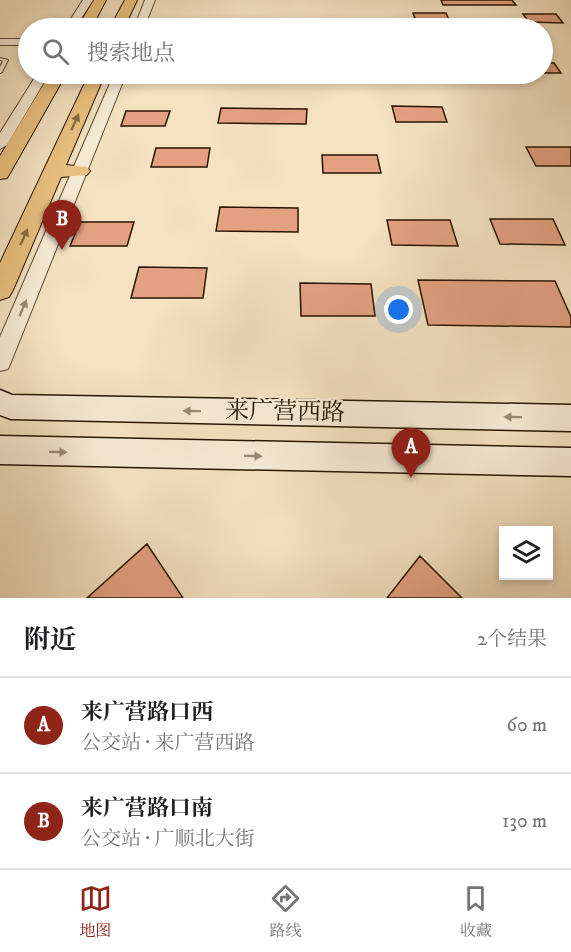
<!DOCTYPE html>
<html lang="zh">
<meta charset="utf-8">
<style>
body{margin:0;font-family:"IM FELL DW Pica","Noto Serif SC",serif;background:#f2f2f2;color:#202124}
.controls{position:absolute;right:18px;bottom:18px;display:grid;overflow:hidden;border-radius:0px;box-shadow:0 3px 9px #0003}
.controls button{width:54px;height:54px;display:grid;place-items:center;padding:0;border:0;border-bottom:2px solid #e0e0e0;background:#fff;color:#202124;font:30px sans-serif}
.you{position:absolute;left:399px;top:310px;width:21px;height:21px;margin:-15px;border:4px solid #fff;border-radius:50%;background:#1a73e8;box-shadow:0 0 0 9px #1a73e833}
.badge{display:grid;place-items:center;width:39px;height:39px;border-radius:50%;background:#8f2418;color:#fff;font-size:20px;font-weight:700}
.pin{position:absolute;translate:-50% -50px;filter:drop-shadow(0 2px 3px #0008)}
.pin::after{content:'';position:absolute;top:32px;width:21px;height:18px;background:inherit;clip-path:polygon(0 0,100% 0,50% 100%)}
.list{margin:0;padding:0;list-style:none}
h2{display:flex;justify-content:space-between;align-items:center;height:78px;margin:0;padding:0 24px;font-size:26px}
h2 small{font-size:20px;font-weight:400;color:#757577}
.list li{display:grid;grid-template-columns:39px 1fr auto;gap:18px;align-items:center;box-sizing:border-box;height:96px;padding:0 24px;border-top:2px solid #e0e0e0}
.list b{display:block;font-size:22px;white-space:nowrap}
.list p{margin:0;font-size:20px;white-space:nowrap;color:#757577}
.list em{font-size:20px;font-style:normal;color:#757577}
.icon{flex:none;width:33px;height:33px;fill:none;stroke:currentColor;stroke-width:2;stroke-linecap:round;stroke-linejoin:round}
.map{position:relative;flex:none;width:571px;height:598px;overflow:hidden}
.search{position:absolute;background:#fff;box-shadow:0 3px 9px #0003;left:18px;right:18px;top:18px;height:66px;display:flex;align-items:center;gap:15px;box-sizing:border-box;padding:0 21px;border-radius:33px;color:#757577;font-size:22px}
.sheet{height:270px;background:#fff}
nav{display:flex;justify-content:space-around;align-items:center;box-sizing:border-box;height:84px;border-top:2px solid #e0e0e0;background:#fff;font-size:16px;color:#757577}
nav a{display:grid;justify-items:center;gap:3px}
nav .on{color:#8f2418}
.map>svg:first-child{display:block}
.building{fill:#e4a182;stroke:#271501;stroke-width:1.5}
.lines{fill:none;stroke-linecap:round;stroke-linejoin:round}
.service-casing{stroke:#5a4831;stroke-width:2}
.tertiary-casing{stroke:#5a4831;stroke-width:2}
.secondary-casing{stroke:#271501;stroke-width:3}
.primary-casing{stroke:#271501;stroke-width:2}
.service{fill:#f8ecd7;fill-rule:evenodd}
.tertiary{fill:#f8ecd7;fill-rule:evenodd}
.secondary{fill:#f8ecd7;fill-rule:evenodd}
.primary{fill:#eac180;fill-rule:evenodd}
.oneway{fill:#886b40}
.oneway2{fill:#9a8b77}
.labels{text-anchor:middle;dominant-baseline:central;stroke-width:5;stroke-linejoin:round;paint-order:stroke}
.street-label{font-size:24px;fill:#271501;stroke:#f8ecd7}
</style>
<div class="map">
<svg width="571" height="598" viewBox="0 0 571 598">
<rect width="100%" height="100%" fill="#f4e2c1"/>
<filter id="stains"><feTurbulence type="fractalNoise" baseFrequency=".00333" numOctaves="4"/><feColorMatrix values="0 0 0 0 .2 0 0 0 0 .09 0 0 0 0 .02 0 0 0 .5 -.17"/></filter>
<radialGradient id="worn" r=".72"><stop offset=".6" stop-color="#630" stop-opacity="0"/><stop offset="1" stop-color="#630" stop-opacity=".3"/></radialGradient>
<!-- building -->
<path class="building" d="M441,0h71l4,5h-73z
M413,13h33l4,9 -34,-1z
M523,14h33l7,9 -34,-1z
M542,63h12l7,10h-19z
M392,106l50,1 5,15h-51z
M221,108l86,1 -1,15 -88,-1z
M126,111h44l-5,15h-44z
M526,147h45v19h-35z
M156,148h54l-3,19h-56z
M322,155h55l4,18h-58z
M220,207l78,1v24l-82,-1z
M490,219h63l12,26 -65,-1z
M387,220h63l8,26 -66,-1z
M80,222h54l-7,24h-57z
M139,267l68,1 -4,30h-72z
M418,280l137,1 16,36v10l-143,-2z
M300,283l71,1 4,32h-74z
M147,544l36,54h-96z
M420,556l42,42h-75z"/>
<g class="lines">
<defs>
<path id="service" d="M0,58l8,2 -6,12 -2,1v-6l3,-6 -3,-1z"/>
<path id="tertiary" d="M83,0h10l-18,28h-10z
M145,0h10l-11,28h-10z
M0,39h28v6h-28z
M37,74h12l-42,71 -7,4v-16z
M114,74h12l-115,288 -3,7 -8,2v-34z"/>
<path id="secondary" d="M0,390l12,5 559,10v26l-560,-12 -11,-4z
M0,436l571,12v28l-571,-12z"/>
<path id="primary" d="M94,0h12l-11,21 5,3 13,-2 12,-22h12l-13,28h-47z
M50,74h16l-56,99 -3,5 -7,1v-23z
M89,74h16l-39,91 21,2 3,4 -3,4 -26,2 -48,113 -4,7 -9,3v-37z"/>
</defs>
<!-- service casing -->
<use href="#service" class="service-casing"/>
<!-- tertiary casing -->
<use href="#tertiary" class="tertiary-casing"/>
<!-- secondary casing -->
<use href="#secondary" class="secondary-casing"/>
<!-- primary casing -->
<use href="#primary" class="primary-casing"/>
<!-- service -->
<use href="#service" class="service"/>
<!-- tertiary -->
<use href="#tertiary" class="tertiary"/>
<!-- secondary -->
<use href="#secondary" class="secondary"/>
<!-- primary -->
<use href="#primary" class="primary"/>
</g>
<!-- one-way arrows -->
<defs><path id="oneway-solid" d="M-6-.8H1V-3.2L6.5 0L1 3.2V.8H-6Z" transform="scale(1.5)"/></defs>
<g class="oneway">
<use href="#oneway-solid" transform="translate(75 122) rotate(-66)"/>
<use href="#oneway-solid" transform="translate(24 237) rotate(-66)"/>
</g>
<g class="oneway2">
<use href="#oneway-solid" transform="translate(23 308) rotate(-67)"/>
<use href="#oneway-solid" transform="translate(192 411) rotate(-179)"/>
<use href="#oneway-solid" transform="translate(513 417) rotate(-179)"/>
<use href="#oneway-solid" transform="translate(58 452) rotate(1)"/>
<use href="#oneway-solid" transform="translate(253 456) rotate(1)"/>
</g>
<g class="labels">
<!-- street labels -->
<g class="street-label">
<text transform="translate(285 412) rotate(1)">来广营西路</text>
</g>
</g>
<rect width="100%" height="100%" filter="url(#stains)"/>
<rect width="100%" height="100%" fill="url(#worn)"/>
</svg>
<div class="controls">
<button><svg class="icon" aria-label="layers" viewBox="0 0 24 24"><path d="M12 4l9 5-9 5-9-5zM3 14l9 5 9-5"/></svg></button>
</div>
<div class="you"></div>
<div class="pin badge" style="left:411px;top:478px">A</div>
<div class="pin badge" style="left:62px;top:250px">B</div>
<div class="search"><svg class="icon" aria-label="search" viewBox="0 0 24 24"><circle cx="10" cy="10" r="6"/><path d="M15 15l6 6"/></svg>搜索地点</div>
</div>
<section class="sheet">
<h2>附近<small>2个结果</small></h2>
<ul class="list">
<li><span class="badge">A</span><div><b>来广营路口西</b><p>公交站 · 来广营西路</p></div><em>60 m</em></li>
<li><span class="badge">B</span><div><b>来广营路口南</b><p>公交站 · 广顺北大街</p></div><em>130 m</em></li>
</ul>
</section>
<nav>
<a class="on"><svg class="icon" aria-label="map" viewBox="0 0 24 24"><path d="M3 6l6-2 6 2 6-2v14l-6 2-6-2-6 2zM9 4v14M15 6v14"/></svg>地图</a>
<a><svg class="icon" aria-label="directions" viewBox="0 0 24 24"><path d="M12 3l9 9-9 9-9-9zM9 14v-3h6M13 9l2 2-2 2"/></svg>路线</a>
<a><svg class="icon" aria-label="saved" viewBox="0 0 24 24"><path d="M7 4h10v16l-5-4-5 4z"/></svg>收藏</a>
</nav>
